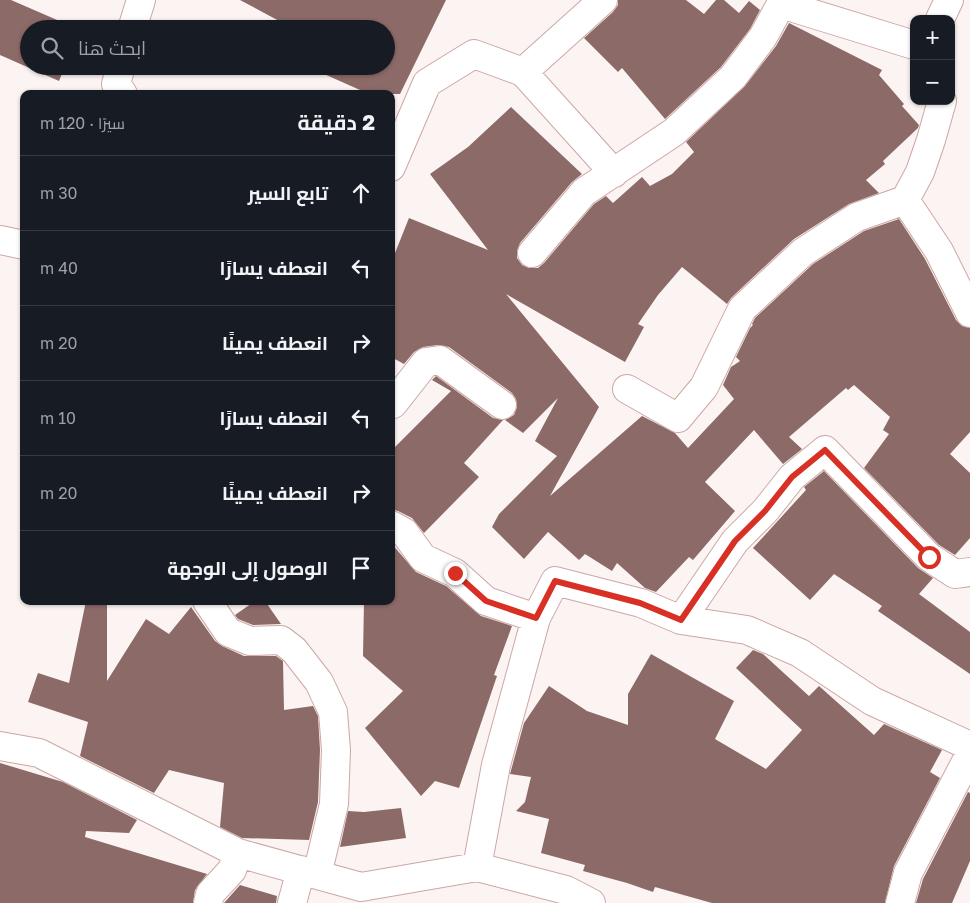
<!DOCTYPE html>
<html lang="ar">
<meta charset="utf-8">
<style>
body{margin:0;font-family:"Golos Text",Cairo,sans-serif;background:#242831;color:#f1f3f6;direction:rtl}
.controls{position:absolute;right:15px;top:15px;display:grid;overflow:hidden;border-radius:10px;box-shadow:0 1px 4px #0004}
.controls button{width:45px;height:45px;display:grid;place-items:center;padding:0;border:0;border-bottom:1px solid #363941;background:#171b24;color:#f1f3f6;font:25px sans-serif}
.stop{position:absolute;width:15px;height:15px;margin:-11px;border:4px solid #d93025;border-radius:50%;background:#fff}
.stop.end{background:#d93025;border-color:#fff;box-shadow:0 1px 5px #0008}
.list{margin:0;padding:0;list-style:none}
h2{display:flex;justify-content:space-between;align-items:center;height:65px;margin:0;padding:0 20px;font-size:21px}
h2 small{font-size:16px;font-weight:400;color:#9ea1a6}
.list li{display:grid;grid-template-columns:32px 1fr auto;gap:15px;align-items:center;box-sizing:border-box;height:75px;padding:0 20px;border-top:1px solid #363941}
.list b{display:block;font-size:19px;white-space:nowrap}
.list em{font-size:16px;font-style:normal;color:#9ea1a6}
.icon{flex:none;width:28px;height:28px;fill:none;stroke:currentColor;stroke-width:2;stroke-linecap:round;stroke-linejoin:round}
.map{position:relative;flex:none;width:970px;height:903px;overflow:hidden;direction:ltr}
.search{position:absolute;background:#171b24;box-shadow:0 1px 4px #0004;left:20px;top:20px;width:375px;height:55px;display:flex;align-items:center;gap:12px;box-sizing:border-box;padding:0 18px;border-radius:28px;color:#9ea1a6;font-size:19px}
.panel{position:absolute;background:#171b24;box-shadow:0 1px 4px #0004;left:20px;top:90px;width:375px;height:515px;border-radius:10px;direction:rtl}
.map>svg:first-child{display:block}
.building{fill:#8c6a68}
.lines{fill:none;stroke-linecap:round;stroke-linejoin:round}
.minor-casing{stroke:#cca7a4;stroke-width:30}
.minor{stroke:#fff;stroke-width:28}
.route{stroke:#d93025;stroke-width:6}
</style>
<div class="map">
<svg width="970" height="903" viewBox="0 0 970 903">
<rect width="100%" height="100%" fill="#fcf4f3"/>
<!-- building -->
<path class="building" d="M0,0h11l67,29h-49v37h36l-6,15 -59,-26z
M240,0h206l-46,94h-31l-63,-28h80v-37h-92z
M618,0h68l18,14 12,-14h8l15,13 10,-12 11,9 -10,19 -29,38 -56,52 -43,-51 -4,4 -34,-34 29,-26 5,-7z
M789,23l93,47 -3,5 25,29 -2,2 17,19 -1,3 -35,33 2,3 -19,16 13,13 -30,11 -55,35 -63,59 -4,6 -45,-37 -24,28 -20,29 6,3 -19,35 -119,-68 93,113 -49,89 92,-80 33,17 13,15 46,-49 -11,-14 8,-18 9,-6 -4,-4 14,-29 3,-3 -1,-1 3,-6 58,-54 51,-33 35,-12 26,40 31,61 6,6 8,2v104l-20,22 20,19v65l-15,17 -16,-10 -75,-77 25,-34 -6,-4 7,-13 -36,-32 -6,5 -2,-2 -57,49 13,12 -19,15 -29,-34 -49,52 30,29 -42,49 -4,-3 -33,35 -11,-4 -28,-25 -5,8 -27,-17 -6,6 -31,-28 -24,27 -32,-32 7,-13 58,-58 -22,-15 23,-43 -35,35 -18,-13 9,-5 3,-8 -1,-8 -4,-6 -63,-46 -11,-2 -15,2 -9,5 -10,12 -13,-7v-94l18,-45 79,32 -58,-76 38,-27 43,-40 71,67 -10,8 -52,61 -3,8v7l5,7 7,3h9l6,-5 50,-59 12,-8 7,7 29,-26 8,9 22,-12 22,-22 -8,-10 59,-56 31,-40z
M436,376l57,42 10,2 -39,43 15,14 -55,56 -12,-15 -14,-7 -7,-2v-58l60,-60 -19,-11z
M824,471l94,97 15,10 -14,16 51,38v42l-92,-63 4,-5 -48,-32 -24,26 -57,-52 53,-58 -2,-3z
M391,543l25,29 30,14 35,30 31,10 -18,49 3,1 -38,112 -24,-7 -14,15 -56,-68 38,-37 -40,-35 1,-55h27z
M86,601h21v80l39,-62 23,15 22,-27 24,34 7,5 22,10h32l7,5 1,49 29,-4 5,10 2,34 -2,52 -9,38 -67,-2 -22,-11 4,-44 -55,-13 -15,23 -74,-37 8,-34 -60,-20 10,-29 31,10z
M255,601h10l16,23 -28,1 -15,-6 -3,-4z
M753,650l10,4 46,42 10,-10 55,49 10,-11 58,26 -12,22 10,6 -46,88 -9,37h-173l-57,-16 -2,5 -26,-9 -44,-12 2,-6 -44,-12 8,-34 -33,-8 9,-9 6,-25 -21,-3 14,-51 25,-37 38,25 41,14v-31l23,-40 83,47 -19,38 51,30 36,-39 -66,-62z
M0,763l63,19 74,38 -8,13 -43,-2 -1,6 122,37 -12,16 -2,13h-193z
M968,792l2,1v68l-18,42h-36l7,-24z
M401,808l5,30 -66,9 8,-36 16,1z
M240,885l37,11 -1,7h-52z"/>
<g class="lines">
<defs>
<path id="minor" d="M603,0l-80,72 91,101
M940,19l9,-19
M132,29l9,-29
M121,66l-5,18 7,10
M391,167l36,-84 47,-29 49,18
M905,200l34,51 31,62
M0,240l24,5
M532,253l52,-61 90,-60 59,-55 30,-40 18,-33 133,41
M627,389l51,29 26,-31 38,-78 61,-57 54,-35 48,-17 15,-28 11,-32 11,-39
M393,404l33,-42 14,-2 62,45
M391,525l13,7 19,26 32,15 31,28 50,17 -40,147 -19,102
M207,601l21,31 22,9 31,-1 13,10 25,32 14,30 3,38 -2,54 -17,71
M536,618l19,-37 86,22 40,17 66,10 53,23 72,48 98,45
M681,620l54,-79 30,-30 27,-34 33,-27 104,107 26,17 15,-2
M0,746l39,7 199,100 123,34 116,-20 89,23 25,13
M208,903l2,-9 22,-24 6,-17
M292,903l9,-33
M900,903l8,-30 62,-119"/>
</defs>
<!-- minor casing -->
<use href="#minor" class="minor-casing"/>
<!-- minor -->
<use href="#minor" class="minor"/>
</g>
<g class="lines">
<!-- route -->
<path class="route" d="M455,573l31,28 50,17 19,-37 85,22 41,17 54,-79 30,-30 27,-34 33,-27 104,107"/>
</g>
</svg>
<div class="controls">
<button>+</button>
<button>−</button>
</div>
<div class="stop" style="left:929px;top:557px"></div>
<div class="stop end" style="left:455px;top:573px"></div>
<div class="search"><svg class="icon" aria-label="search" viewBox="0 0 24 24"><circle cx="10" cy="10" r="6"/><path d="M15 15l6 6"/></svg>ابحث هنا</div>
<section class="panel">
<h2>2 دقيقة<small>سيرًا · 120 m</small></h2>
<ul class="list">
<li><svg class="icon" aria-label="ahead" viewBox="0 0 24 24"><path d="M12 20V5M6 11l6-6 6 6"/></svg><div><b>تابع السير</b></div><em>30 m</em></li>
<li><svg class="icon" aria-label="left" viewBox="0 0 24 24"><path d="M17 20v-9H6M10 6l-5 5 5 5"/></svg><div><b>انعطف يسارًا</b></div><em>40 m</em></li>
<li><svg class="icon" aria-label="right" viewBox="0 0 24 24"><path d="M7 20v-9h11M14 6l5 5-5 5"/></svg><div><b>انعطف يمينًا</b></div><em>20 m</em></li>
<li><svg class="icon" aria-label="left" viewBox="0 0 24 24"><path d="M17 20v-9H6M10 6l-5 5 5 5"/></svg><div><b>انعطف يسارًا</b></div><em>10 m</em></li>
<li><svg class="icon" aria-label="right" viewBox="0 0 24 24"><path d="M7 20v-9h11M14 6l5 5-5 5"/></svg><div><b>انعطف يمينًا</b></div><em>20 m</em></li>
<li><svg class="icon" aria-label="arrive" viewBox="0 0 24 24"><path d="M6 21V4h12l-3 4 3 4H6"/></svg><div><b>الوصول إلى الوجهة</b></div></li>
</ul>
</section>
</div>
